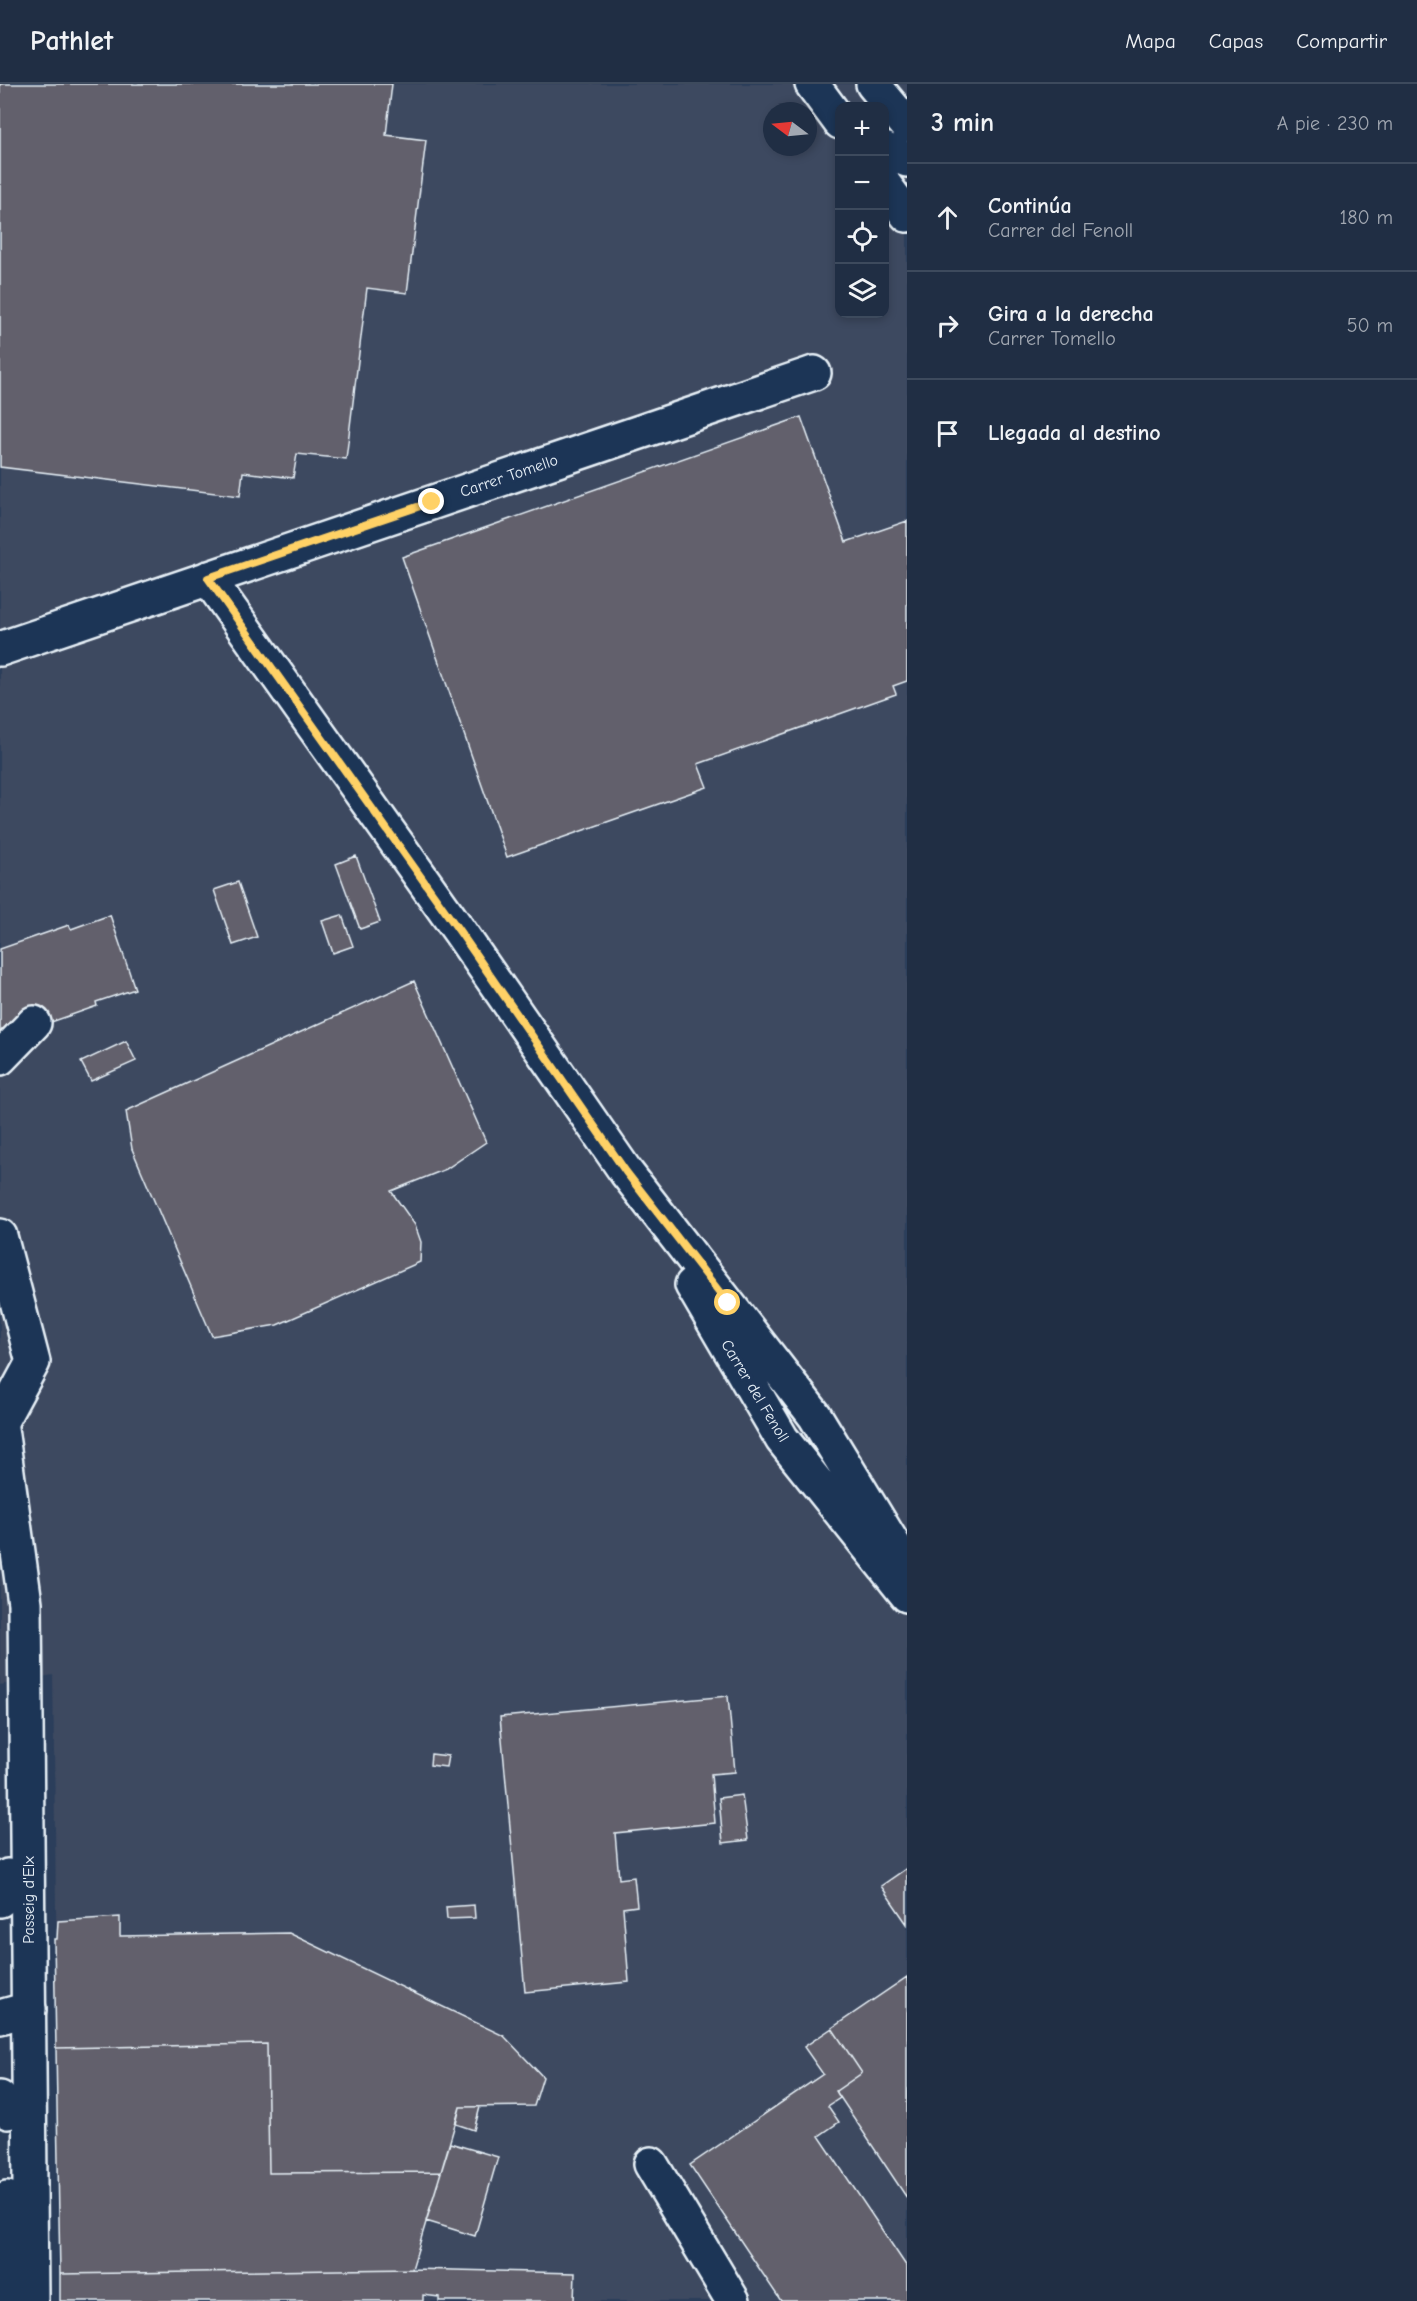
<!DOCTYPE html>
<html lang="es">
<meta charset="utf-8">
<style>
body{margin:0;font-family:"Comic Neue",sans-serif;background:#28364b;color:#f1f3f6}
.controls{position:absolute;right:18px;top:18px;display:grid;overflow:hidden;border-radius:12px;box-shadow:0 3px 9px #0003}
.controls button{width:54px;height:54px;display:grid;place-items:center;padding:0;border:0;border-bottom:2px solid #3d4a5d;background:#202e44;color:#f1f3f6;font:30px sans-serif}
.compass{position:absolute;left:763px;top:18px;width:54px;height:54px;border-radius:50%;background:#202e44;box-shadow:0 3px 9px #0003;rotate:286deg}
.stop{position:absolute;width:18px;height:18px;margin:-14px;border:4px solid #ffd166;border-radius:50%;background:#fff}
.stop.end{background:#ffd166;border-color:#fff;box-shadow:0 2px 6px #0008}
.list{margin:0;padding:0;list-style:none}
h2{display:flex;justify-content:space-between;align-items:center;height:78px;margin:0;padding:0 24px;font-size:26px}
h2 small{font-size:20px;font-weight:400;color:#a2a8b2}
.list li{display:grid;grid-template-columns:39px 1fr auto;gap:18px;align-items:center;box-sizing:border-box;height:108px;padding:0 24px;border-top:2px solid #3d4a5d}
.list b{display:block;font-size:22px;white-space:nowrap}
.list p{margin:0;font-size:20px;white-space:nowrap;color:#a2a8b2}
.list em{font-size:20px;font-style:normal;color:#a2a8b2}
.icon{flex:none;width:33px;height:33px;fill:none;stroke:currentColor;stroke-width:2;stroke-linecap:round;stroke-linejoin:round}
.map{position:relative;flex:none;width:907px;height:2217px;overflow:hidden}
header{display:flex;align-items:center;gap:36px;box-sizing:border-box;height:84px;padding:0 30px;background:#202e44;border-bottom:2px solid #3d4a5d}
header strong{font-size:28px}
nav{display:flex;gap:33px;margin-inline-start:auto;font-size:21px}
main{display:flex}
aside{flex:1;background:#202e44}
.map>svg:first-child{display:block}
.built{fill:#3c4860;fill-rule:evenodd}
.building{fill:#62616c;stroke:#e8f1f8;stroke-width:1.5}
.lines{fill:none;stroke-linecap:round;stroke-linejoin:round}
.minor-casing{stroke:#e8f1f8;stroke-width:38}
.highway-casing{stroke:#e8f1f8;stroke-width:38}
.minor{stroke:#1d3557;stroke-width:33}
.highway{stroke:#1d3557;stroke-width:33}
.route{stroke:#ffd166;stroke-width:8}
.labels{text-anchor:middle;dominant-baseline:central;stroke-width:6;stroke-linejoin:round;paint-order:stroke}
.street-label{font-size:16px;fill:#e8f1f8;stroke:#1d3557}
</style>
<header>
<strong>Pathlet</strong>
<nav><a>Mapa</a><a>Capas</a><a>Compartir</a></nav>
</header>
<main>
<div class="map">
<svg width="907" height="2217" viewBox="0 0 907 2217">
<rect width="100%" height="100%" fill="#2b3e5b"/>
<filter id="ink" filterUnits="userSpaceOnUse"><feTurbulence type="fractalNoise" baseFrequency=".0167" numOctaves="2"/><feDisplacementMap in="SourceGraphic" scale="12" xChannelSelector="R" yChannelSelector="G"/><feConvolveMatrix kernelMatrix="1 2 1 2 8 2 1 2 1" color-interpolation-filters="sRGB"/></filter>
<g filter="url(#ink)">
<!-- built -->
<path class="built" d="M0,0h907v2217h-846l-8,-626 -53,10zM840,22h44v208h-44zM772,27h36v36h-36z"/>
<!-- building -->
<path class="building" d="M0,0h392l-6,51 40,5 -19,153 -40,-5 -21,171 -49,-5 -4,24 -50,-6 -3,24 -240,-29z
M801,333l45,125 61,-21v160l-14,5 3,8 -198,70 9,23 -200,70 -105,-300z
M356,772l24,66 -20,7 -24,-65z
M238,798l19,55 -24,8 -19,-55z
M110,831l25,74 -39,13 1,4 -97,34v-91l69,-24 2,4z
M342,831l11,31 -20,7 -11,-32z
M414,897l72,161 -40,27 -55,22 24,34 6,17 -1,20 -143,63 -65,11 -80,-187 -6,-38z
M126,957l10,20 -45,20 -10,-19z
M728,1612l7,76 -24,2 4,49 -100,10 4,46 15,-2 3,29 -14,2 6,74 -104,10 -25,-275z
M431,1670l17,2 -2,11 -16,-2z
M742,1711l6,45 -25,3 -4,-45z
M907,1784v56l-26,-38z
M474,1821l1,13 -28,1 -1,-12z
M120,1833v19l169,-3 215,103 39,41 -9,29 -74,1 -19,65 -172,1 -2,-129 -211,4 -2,-109h3l1,-18z
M907,1893v221l-71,-107 26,-18 -30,-45z
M832,1944l30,45 -26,18 4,7 -12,8 11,16 -20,14 88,131v34h-126l-91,-136 133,-91 -19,-27z
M267,1960l2,129 172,-1 -29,97 -352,5 -4,-226z
M460,2023h20l-6,23 -18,-6z
M450,2059l48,14 -23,79 -49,-15z
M412,2185l163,4 -1,28h-135v-4l-16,-2v6h-363v-27z"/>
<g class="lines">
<defs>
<path id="minor" d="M812,0l28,38
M873,0l34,41
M884,65l23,11
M884,100l23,31
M208,494l252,354 166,240 189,244 92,151
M0,565l814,-276
M0,974l34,-35
M0,1152l33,126 -33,61
M692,1201l90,154 125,156
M0,1816l8,-24
M0,1933l29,-8
M0,2014l8,14
M651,2080l82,137"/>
<path id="highway" d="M0,1337l25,182 6,698
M6,2217l1,-103"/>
</defs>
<!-- minor casing -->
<use href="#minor" class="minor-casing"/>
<!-- highway casing -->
<use href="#highway" class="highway-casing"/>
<!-- minor -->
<use href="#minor" class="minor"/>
<!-- highway -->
<use href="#highway" class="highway"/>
</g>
</g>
<g class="lines" filter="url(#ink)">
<!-- route -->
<path class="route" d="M432,418l-224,76 252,354 166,240 102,131"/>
</g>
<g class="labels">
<!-- street labels -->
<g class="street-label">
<text transform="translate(509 392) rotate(-19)">Carrer Tomello</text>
<text transform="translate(755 1307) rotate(59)">Carrer del Fenoll</text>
<text transform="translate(29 1816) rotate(-90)">Passeig d'Elx</text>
</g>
</g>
</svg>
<div class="controls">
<button>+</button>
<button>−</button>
<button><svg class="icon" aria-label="locate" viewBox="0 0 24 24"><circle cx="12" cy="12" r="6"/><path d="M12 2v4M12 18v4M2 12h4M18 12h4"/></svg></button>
<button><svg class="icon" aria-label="layers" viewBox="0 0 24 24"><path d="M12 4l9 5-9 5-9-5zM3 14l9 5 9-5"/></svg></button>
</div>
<svg class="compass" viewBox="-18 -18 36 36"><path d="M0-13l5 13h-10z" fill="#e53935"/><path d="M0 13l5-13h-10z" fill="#a2a8b2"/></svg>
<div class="stop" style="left:728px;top:1219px"></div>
<div class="stop end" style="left:432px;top:418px"></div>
</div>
<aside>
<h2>3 min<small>A pie · 230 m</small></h2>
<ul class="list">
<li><svg class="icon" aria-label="ahead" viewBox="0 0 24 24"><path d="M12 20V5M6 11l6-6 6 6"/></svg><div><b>Continúa</b><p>Carrer del Fenoll</p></div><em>180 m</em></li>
<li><svg class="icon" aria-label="right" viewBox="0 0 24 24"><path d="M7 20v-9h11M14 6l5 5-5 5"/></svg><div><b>Gira a la derecha</b><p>Carrer Tomello</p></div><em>50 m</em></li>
<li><svg class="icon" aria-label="arrive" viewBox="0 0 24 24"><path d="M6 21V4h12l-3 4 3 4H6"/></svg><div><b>Llegada al destino</b></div></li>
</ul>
</aside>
</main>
